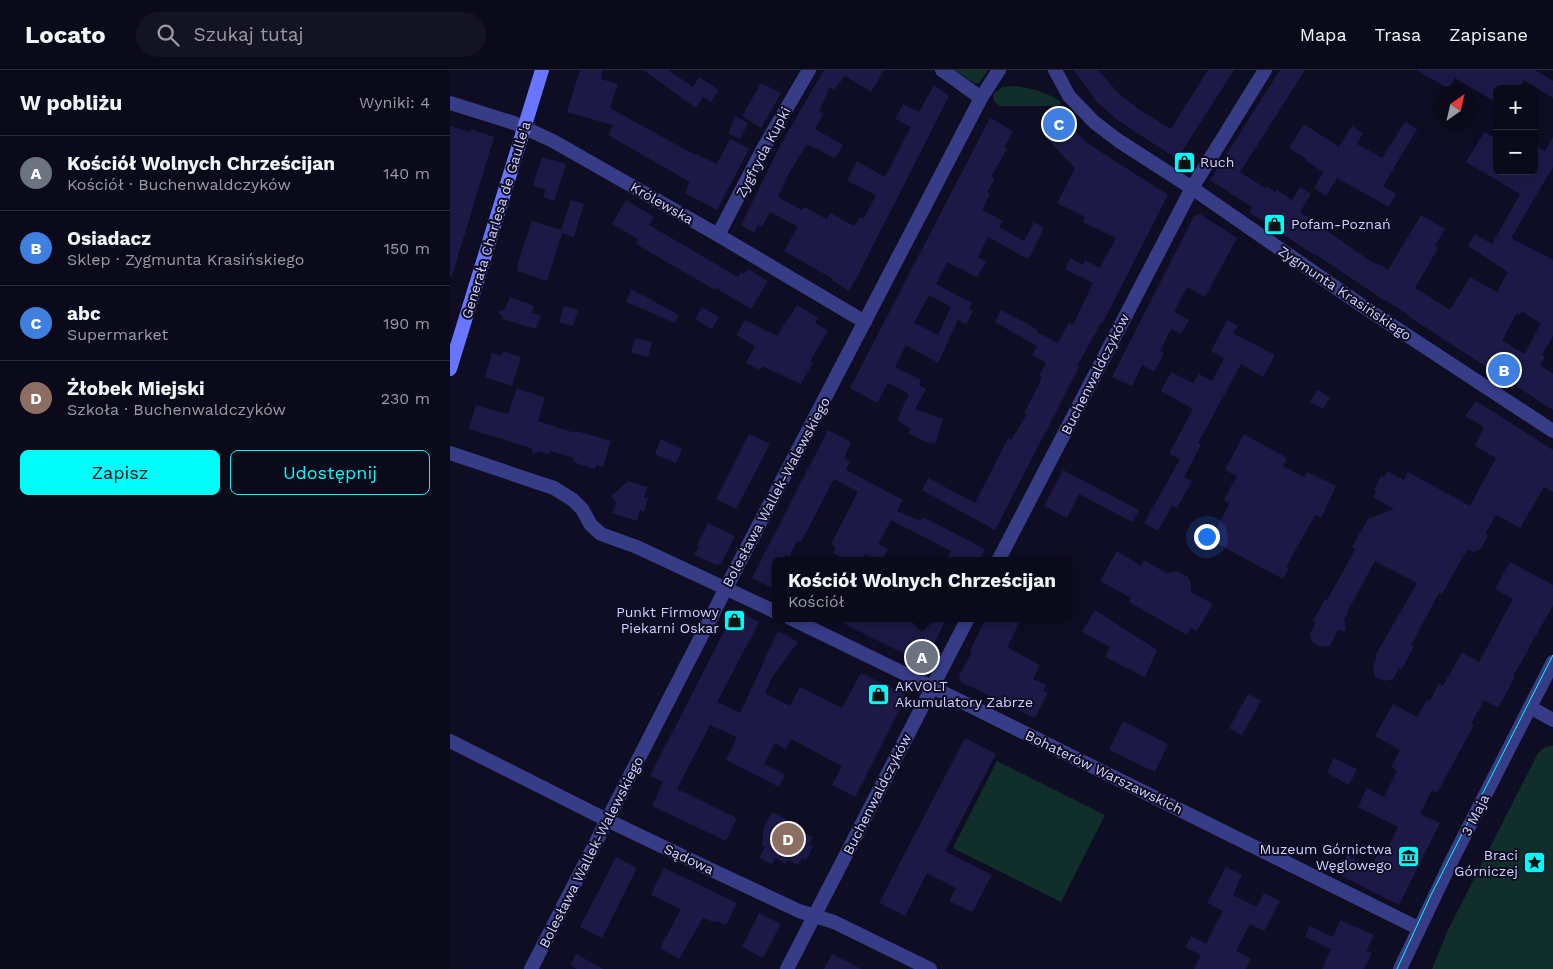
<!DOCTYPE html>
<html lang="pl">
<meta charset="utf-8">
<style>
body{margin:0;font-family:"Work Sans",sans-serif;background:#141324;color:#f1f3f6}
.controls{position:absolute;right:15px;top:15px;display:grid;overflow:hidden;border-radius:8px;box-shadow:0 5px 20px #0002}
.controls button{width:45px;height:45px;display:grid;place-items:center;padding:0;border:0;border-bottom:1px solid #2b2b3a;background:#0b0a1b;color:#f1f3f6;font:25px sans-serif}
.compass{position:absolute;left:983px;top:15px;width:45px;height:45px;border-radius:50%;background:#0b0a1b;box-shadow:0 5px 20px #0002;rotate:34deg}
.you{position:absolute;left:756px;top:466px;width:18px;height:18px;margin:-12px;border:4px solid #fff;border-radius:50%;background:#1a73e8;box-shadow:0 0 0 8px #1a73e833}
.badge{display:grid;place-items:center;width:32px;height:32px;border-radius:50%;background:#00fcf9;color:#fff;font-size:16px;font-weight:700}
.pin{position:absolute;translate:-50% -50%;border:2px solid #fff;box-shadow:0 1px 5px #0006}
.popup{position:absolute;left:322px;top:487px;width:300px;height:65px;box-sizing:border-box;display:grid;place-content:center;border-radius:8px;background:#0b0a1b;filter:drop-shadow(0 1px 4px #0005);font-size:16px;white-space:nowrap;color:#9a9aa3}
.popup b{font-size:19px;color:#f1f3f6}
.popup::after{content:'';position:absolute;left:50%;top:100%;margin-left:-10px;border:10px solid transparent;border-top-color:#0b0a1b}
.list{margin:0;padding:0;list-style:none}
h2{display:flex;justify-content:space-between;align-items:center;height:65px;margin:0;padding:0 20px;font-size:21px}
h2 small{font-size:16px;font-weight:400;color:#9a9aa3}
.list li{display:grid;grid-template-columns:32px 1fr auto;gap:15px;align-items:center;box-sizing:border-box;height:75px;padding:0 20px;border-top:1px solid #2b2b3a}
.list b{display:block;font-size:19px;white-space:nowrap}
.list p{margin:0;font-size:16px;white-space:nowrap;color:#9a9aa3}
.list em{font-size:16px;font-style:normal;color:#9a9aa3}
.actions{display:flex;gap:10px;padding:15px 20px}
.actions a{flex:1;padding:11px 0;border:1px solid #00fcf9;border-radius:8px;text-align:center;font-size:18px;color:#00fcf9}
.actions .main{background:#00fcf9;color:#111}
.icon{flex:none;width:28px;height:28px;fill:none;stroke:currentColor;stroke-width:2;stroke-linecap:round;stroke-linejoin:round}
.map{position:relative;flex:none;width:1103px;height:899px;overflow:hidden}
header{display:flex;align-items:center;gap:30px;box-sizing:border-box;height:70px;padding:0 25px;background:#0b0a1b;border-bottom:1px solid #2b2b3a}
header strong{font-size:24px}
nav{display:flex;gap:28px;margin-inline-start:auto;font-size:18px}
.search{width:350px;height:45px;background:#141324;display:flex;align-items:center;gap:12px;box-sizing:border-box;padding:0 18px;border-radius:28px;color:#9a9aa3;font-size:19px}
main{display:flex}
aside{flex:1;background:#0b0a1b}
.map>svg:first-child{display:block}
.green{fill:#102f2a}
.building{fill:#1d1946;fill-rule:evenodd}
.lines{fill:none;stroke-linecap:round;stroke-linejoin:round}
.minor{stroke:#363c85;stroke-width:14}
.tertiary{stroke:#363c85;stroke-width:14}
.secondary{stroke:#6875ff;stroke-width:14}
.tram{stroke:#00fcf9;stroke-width:1}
.labels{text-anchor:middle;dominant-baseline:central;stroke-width:4;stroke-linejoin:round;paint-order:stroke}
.street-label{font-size:14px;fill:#d1d1ff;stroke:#0f0d24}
.poi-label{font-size:14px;fill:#d1d1ff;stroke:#0f0d24;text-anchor:start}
</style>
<header>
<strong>Locato</strong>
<div class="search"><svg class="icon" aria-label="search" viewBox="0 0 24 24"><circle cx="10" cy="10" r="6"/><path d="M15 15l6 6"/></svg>Szukaj tutaj</div>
<nav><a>Mapa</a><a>Trasa</a><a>Zapisane</a></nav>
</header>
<main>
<aside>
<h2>W pobliżu<small>Wyniki: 4</small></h2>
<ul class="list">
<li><span class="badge" style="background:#6b7280">A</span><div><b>Kościół Wolnych Chrześcijan</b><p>Kościół · Buchenwaldczyków</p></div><em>140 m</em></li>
<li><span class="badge" style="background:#3f7fe0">B</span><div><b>Osiadacz</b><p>Sklep · Zygmunta Krasińskiego</p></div><em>150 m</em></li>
<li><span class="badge" style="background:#3f7fe0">C</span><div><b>abc</b><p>Supermarket</p></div><em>190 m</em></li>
<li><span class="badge" style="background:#8d6e63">D</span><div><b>Żłobek Miejski</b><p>Szkoła · Buchenwaldczyków</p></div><em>230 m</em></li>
</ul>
<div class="actions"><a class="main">Zapisz</a><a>Udostępnij</a></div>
</aside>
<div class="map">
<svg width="1103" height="899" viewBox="0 0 1103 899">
<rect width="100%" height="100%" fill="#0f0d24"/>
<!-- green -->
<path class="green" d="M504,0h34l-8,12 -4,2z
M560,16c20,1 35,5 51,16l-2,4h-59l-6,-5 -1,-7 9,-7z
M1100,676h3v223h-121l15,-37 91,-179 6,-5z
M547,691l108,54 -44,87 -108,-54z"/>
<!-- building -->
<path class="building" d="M130,0h23l-2,9 17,5 -8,24 85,47 1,-1 21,10 13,-25 19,10 -32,61 -32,-17 5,-11 -82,-47 5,-10 -46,-13z
M193,0h25l25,17 6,-10 20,13 -8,12 -8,-5 -7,11z
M374,0h60l-13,22 -26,-16 -11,14 -4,-3 -11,24 4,3 -8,15 28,16 -8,13 -28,-14 -18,29 -11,24 24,13 2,-3 23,12 3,-6 24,13 6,-9 4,1 12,-23 -29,-14 10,-20 28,16 26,-50 -16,-8 8,-15 16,8 15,-27 15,11 -94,185h-1l-5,10 -17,-11 1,-1 -49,-28 14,-24 -28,-15 -8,15 -4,-2 -4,8 -13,-8 40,-81z
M624,0h24l22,25 23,17 28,17 37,-59h26l-57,89 -61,-40 -20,-18z
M830,0h25l-65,102 25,16 1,-2 9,6 2,-2 15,10 8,-13 11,7 -11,18 70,49 9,4v-1l9,6 33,-55 24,14 -10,17 3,2 -23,40 35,22 20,-33 27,15 11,-20 -40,-26 7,-12 17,10 28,-50 -54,-32 11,-18 7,-12 13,7v32h37v-26l11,6 8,-14v30l-42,71 42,22v76l-11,19 3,2 -5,8 13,9v36l-145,-94 1,-1 -24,-15v1l-68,-46 -1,1 -61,-40 -6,-4 3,-5 -42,-27zM1072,241l19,13 -17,30 -22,-14 15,-27 3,2z
M966,0h119l18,11v17l-29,-18 -6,9h-21v14l-42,-25 -6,11z
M311,13l20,10 -20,35 -19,-12z
M607,43l30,30 81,52 -66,129 -1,-1 -24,43 2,1 -84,163 -73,-40 6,-12 47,25 33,-65 3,2 16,-26 -3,-1 14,-27 4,-9 -3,-1 7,-13 -14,-8 5,-9 -42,-24 6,-12 30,16 7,4 -1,2 21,11 11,-20 4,2 20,-42 -28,-14 5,-11 13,7 2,-5 15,8 16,-30 -33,-16 2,-5 -28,-14 18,-35 -30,-31z
M286,46l12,7 -8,16 -12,-6z
M540,48l23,13 -9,16 3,2 -16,28 4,2 -8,13 3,2 -8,16 21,11 -4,6 25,14 10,-19 10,6 -16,31 -40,-22 -10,20 8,5 -9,15 -30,-15 -11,22 36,19 -3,6 4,2 -7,13 -8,-4 -20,43 -32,-18 -11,22 26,13 -2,5 7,4 -11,20 28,10 -8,25 -4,-2 -1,2 -22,-11 3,-4 -14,-9 12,-26 -21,-11 -11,20 -27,-15zM479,225l22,12 -13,28 -24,-12z
M955,52l12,7 -34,57 13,8 -7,13 -52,-29 -11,18 -12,-8 9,-16 -17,-11 1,-2 -18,-11 15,-24 35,23 13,-21 11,7 -6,11 25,14z
M0,56l20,6 1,-3 23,8 -42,139 -2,-1z
M92,87l24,7 -12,37 -11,-4 3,-7 -13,-5z
M121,130l13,4 -10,33 -12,-4 -15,48 -30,-10 3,-15 12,-35 29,9z
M176,130l28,17 -5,8 89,52 3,-5 3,2 4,-5 20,12 -17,28 -35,-21 -1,2 -79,-46 2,-5 -26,-15z
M750,144l37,24 -32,59 -18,-10 -13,25 15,8 -8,14 -10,-5 -11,22 4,2 -10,19 -12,-7 -10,21 -20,-9 82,-161z
M181,219l48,26 -4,8 -49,-21z
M60,227l24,9 -2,7 9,3 -5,13 -34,-10 1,-2 -5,-5 7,-3z
M347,235l21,13 -3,5 13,8 -18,30 3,1 -12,22 -39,-18 -2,4 -14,-7 9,-17 -19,-11 9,-15 32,16z
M114,236l14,4 -5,16 -14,-4z
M252,237l17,10 -7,12 -17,-10z
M777,250l11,6 -5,7 42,22 -12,22 -22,-13 -43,79 3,2 -17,32 8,4 -15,27 -5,-2 -14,25 -14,-8 36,-64 -11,-5 24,-45 -32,-18 10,-19 22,11 6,-9 13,7 12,-23 -13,-7z
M185,268l17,4 -4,15 -17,-5z
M53,281l18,6 -9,29 -27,-9 7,-24 9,3z
M67,318l28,10 -7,23 37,12 1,-2 35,10 -8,26 -7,-2 -1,4 -22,-7 1,-4 -24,-7 -1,3 -10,-3 -6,3 -2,-6 -62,-19 7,-24 32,9z
M867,320l13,7 -7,12 -13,-7z
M1026,331l77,49v42l-9,-5 -24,41 -24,-13 -10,18 2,3 -8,14h-4l-1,3 -7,-4 -11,18 -15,27 -3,-1 -28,52 3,1 -12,23 -3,-1 -6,11 -9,2 -9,-4 -2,-10 4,-10 -2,-1 42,-73 -42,-22 -28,51 1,1 -4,6 2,12 -8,-1 -8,16 -10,1 -8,-5 -2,-8 6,-12 -3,-1 12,-22 2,1 23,-41 5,-10 -3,-2 16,-28 26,-10 -21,-12 3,-6 -2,-1 7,-14 3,1 3,-6 17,9 4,-8 62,34 26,-48 -21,-12 9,-19 -19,-11z
M378,360l23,12 -7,16 6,3 -4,9 57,30 -6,11 24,10 2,-4 62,32 -6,12h-33l5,-10 -60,-31 -13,24 10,5 -7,12h-4l-12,-7 -4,7h-14l-14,-8 3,-6 -5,-3 27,-52 -24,-13 -33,63 -4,-1 -8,16 -4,-2 -2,6h-7v29l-24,-12z
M299,364l21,10 -34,65 -20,-10z
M794,364l43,24 -4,8 21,11 3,-5 29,14 -15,32 -6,-3 -29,52 3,1 -6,11 -73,-39 20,-37 -6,-3 13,-24 -12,-6z
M211,369l21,10 -6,14 -21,-9z
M613,400l76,40 -7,12 -53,-28 -12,24 -23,-12z
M178,411l19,6 -3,10 4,1 -4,14 -4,-2 -3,11 -25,-8 4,-10 -5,-7z
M258,453l27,13 -14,28 -5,1 -22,-10 5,-9 -2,-1z
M667,481l24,15 3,-6 22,13 11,-2 11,6 3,7v8l22,12 -16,27 -6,-3 -4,7 -58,-33 2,-4 -31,-17z
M1060,492l43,23v21l-24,41h1l-10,17 -7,12 2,1 -17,31 -14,-8 -13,24 3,1 -37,68 -5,-3 -12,24 20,9 -41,82 -61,-31 9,-19 24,12 7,-14 6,3 14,-29 -40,-20 9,-19 17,9 13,-26 -6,-4 9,-17 -25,-14 18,-32 24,13 10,-17 3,1 9,-18 4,3 19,-34 17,10 34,-63 -18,-10z
M645,540l62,40 -12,27 -40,-20 5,-10 -28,-15z
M289,542l20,10 -42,80 23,11 38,-82 20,11 -25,34 -8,17 25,13 10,-19 42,21 19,-35 43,21 1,5 -50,98 -23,-12 10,-19 -51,-27 -5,10 -11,-6 -11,21 21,11 -6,12 -53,-27 11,-23 -27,-12 -33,64 60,29 -11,23 -74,-35 11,-24 -13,-6 83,-162z
M383,548h114l-21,41 -7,2z
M536,548h36l-15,29 33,18 -7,14 13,6 -3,5 5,3 -13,25 -74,-36 -2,-6 13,-24 -2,-1z
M798,624l13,7 -19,34 -13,-7z
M673,651l45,23 -13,28 -46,-22z
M515,668l31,16 -51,97 47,24 -20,37 -23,-11 7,-13 -29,-15 -22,43 -26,-13z
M884,688l23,11 -8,16 -22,-12z
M322,742l22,11 -2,4 21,10 -4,7 4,2 -7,14 -4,-2 -4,7 -10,-5 -2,4 -11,-6 -3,6 -13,-6 6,-11 -3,-2 2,-18z
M166,787l21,11 -35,70 -22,-11z
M776,797l16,8 -9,20 24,12 7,-14 16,8 -16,30 -14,-7 -14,27 15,8 -5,10h-52l7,-14 -16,-8 6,-11 15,8 17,-33 -16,-8z
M214,798l73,35 -11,22 -9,-4 -1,2 -13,-5 -24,41 -19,-11 21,-39 -30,-14z
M309,843l22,11 -18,34 -21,-11z
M890,850l34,15 -8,16 6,2 -8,16h-42l9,-20 -26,-12 5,-11 23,11z
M126,884l27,15h-26l-7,-4z
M382,884l29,15h-37z"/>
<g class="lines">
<!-- minor -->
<path class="minor" d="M492,0l39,28
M605,0l14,26 25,26 25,19 73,47 169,117 192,126
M0,33l64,20 39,18 165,94 147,87
M268,165l46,-88 45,-77
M0,383l104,35 19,12 9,9 9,16 10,9 36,13 139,65
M548,491l194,-373 73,-118
M340,548l142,69 486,241
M1080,637l23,13
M0,671l157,79 111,53 81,38 35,11 96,47
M81,899l195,-381 255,-490 18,-28
M337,899l181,-351"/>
<!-- tertiary -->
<path class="tertiary" d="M950,899l52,-109 101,-198"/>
<!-- secondary -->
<path class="secondary" d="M0,299l92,-299"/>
<!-- tram -->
<path class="tram" d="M947,899l34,-74 122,-240"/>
</g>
<!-- icons -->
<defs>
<symbol id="shop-square" viewBox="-11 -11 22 22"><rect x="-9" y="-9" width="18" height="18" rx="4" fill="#00fcf9" stroke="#0f0d24"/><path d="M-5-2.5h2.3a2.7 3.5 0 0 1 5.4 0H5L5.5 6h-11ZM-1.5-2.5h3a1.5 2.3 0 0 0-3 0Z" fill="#111"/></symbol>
<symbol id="museum-square" viewBox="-11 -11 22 22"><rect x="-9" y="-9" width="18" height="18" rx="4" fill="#00fcf9" stroke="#0f0d24"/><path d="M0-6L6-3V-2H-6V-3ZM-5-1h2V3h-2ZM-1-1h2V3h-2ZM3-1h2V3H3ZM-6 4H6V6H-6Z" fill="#111"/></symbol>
<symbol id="sight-square" viewBox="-11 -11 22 22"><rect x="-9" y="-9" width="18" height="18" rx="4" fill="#00fcf9" stroke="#0f0d24"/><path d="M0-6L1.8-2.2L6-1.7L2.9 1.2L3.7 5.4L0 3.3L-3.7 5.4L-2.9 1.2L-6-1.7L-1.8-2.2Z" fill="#111"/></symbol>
</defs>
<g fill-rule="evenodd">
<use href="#shop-square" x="722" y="80" width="25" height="25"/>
<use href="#shop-square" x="812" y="142" width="25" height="25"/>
<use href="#shop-square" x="272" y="538" width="25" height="25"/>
<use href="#shop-square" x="416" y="612" width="25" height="25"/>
<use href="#museum-square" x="946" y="774" width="25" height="25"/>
<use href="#sight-square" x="1072" y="780" width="25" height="25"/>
</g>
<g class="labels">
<!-- street labels -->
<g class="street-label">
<text transform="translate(313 82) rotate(-62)">Zygfryda Kupki</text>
<text transform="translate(212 133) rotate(30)">Królewska</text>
<text transform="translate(46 150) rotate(-73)">Generała Charlesa de Gaulle'a</text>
<text transform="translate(895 223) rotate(34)">Zygmunta Krasińskiego</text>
<text transform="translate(645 304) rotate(-63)">Buchenwaldczyków</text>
<text transform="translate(326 422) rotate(-62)">Bolesława Wallek-Walewskiego</text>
<text transform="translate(654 702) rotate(26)">Bohaterów Warszawskich</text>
<text transform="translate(427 724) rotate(-63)">Buchenwaldczyków</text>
<text transform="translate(1025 745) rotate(-63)">3 Maja</text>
<text transform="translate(141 782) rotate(-63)">Bolesława Wallek-Walewskiego</text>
<text transform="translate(239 789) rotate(25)">Sądowa</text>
</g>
<!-- poi labels -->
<g class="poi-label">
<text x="750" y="92">Ruch</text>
<text x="841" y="154">Pofam-Poznań</text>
<text x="269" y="542" text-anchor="end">Punkt Firmowy<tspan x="269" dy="16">Piekarni Oskar</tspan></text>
<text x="445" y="616">AKVOLT<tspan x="445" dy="16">Akumulatory Zabrze</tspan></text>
<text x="942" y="779" text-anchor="end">Muzeum Górnictwa<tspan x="942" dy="16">Węglowego</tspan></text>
<text x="1068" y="785" text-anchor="end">Braci<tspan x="1068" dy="16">Górniczej</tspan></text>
</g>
</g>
</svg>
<div class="controls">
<button>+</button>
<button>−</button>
</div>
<svg class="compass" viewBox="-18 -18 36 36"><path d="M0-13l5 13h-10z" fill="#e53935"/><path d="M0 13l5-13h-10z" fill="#9a9aa3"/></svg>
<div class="you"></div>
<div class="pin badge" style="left:472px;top:587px;background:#6b7280">A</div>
<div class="popup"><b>Kościół Wolnych Chrześcijan</b>Kościół</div>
<div class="pin badge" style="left:1054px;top:300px;background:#3f7fe0">B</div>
<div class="pin badge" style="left:609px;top:54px;background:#3f7fe0">C</div>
<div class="pin badge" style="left:338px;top:769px;background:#8d6e63">D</div>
</div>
</main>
